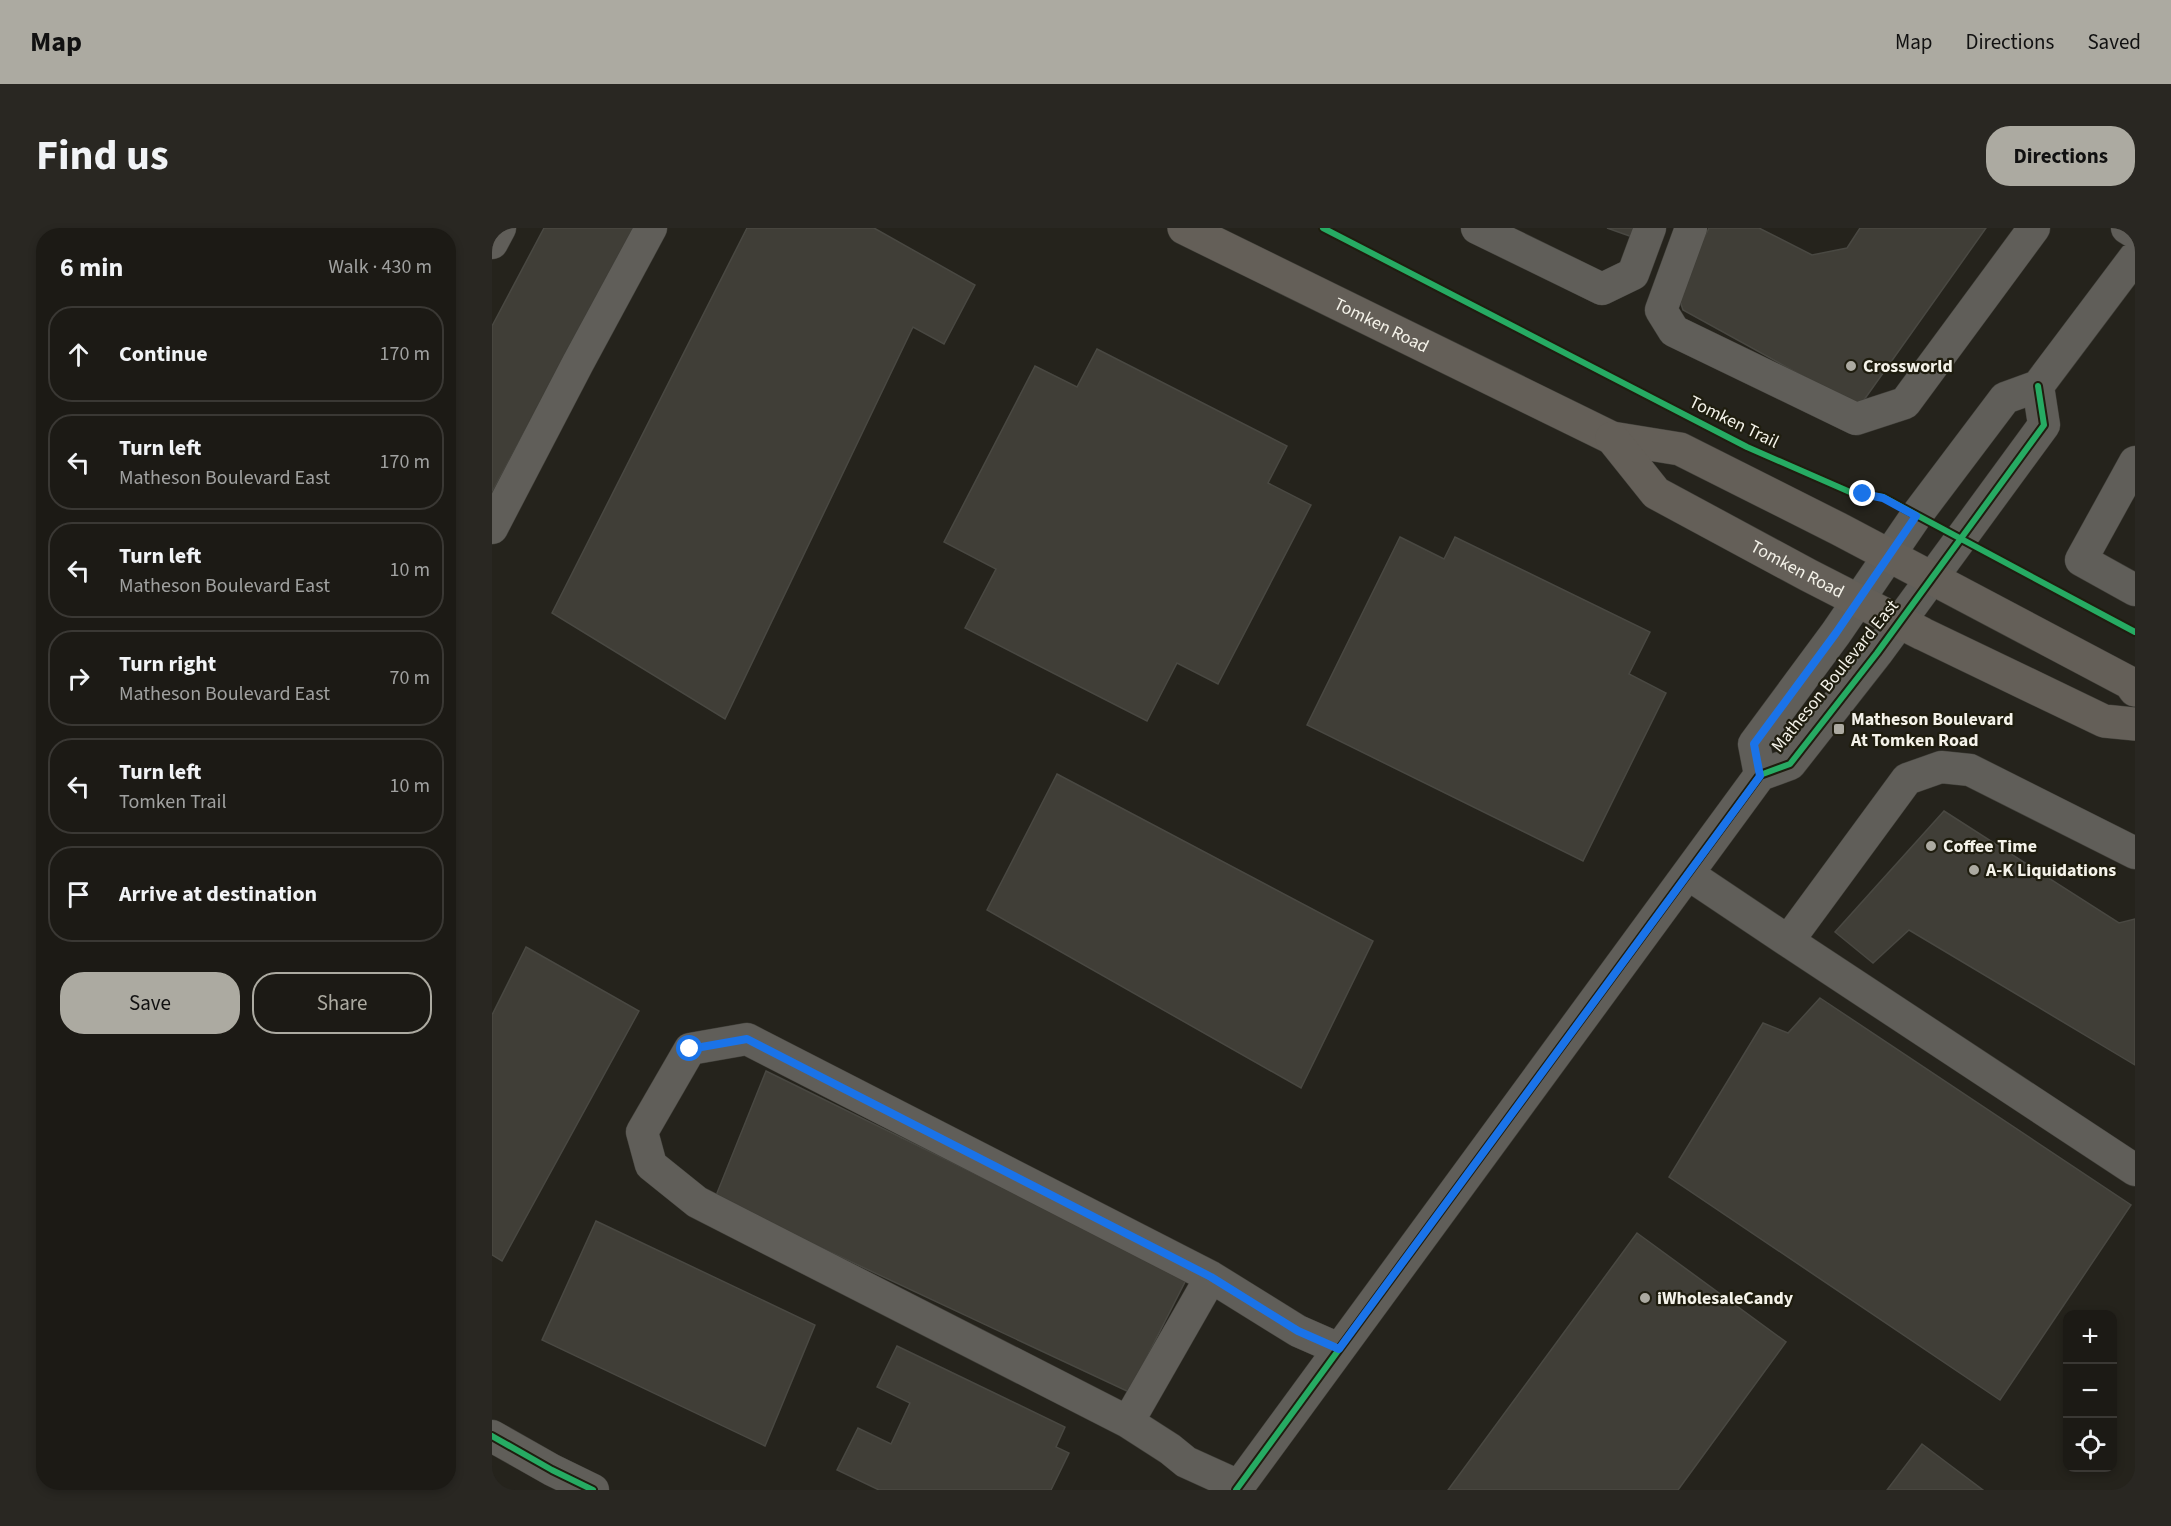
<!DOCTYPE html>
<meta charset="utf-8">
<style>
body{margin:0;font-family:"Source Sans 3",sans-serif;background:#292722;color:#f1f3f6}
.controls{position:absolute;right:18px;bottom:18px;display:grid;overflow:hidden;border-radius:12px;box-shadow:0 3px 9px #0003}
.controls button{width:54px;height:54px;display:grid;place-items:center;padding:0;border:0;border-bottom:2px solid #3a3834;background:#1c1a15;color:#f1f3f6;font:30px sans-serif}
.stop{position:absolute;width:18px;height:18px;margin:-14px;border:4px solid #1a73e8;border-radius:50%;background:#fff}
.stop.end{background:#1a73e8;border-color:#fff;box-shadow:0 2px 6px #0008}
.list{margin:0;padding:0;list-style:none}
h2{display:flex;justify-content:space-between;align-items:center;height:78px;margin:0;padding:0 24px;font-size:26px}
h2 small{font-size:20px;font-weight:400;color:#a0a1a0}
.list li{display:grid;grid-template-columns:39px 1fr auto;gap:18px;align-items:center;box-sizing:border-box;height:96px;margin:0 12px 12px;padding:0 12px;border:2px solid #3a3834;border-radius:24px}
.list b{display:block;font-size:22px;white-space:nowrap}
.list p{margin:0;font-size:20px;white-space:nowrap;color:#a0a1a0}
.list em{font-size:20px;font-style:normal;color:#a0a1a0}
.actions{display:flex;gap:12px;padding:18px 24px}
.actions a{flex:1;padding:14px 0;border:2px solid #acaaa1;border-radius:24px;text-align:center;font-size:21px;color:#acaaa1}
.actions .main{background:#acaaa1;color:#111}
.icon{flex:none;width:33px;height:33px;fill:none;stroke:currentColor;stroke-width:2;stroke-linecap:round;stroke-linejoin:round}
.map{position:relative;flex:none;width:1643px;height:1262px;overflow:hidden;border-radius:24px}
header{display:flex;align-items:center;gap:36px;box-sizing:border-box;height:84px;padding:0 30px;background:#acaaa1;color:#111}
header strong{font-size:28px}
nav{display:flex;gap:33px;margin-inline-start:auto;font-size:21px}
.intro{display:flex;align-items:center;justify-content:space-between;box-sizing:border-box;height:144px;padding:0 36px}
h1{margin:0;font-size:42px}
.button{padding:15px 27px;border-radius:24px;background:#acaaa1;color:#111;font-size:21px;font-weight:700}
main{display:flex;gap:36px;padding:0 36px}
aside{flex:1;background:#1c1a15;border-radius:24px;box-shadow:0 3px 9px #0003}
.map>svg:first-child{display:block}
.building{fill:#403e37;stroke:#494842;stroke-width:1.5}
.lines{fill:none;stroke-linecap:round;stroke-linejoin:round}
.minor-casing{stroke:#3f3e38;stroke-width:33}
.major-casing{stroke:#3f3e38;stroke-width:34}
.minor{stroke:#605e59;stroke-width:32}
.major{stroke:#645f58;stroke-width:33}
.cycleway-casing{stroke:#1f1d0f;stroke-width:10}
.cycleway{stroke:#26ab63;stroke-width:6}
.route{stroke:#1a73e8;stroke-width:8}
.poi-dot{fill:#acaaa1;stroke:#1f1d0f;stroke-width:2}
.labels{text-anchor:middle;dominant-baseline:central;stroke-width:4.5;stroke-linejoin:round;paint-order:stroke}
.street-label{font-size:18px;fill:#f4f2e9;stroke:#1f1d0f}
.poi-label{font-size:18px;font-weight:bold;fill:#f4f2e9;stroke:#1f1d0f;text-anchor:start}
</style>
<header>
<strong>Map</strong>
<nav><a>Map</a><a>Directions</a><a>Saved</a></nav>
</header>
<div class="intro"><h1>Find us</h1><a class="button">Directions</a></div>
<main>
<aside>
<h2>6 min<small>Walk · 430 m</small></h2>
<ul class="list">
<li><svg class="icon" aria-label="ahead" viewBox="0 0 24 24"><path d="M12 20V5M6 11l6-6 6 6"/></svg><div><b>Continue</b></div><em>170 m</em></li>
<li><svg class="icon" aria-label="left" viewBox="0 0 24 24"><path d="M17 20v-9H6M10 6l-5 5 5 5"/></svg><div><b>Turn left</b><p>Matheson Boulevard East</p></div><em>170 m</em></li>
<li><svg class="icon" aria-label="left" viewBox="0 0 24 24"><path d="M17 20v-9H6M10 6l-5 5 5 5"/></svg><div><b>Turn left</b><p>Matheson Boulevard East</p></div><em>10 m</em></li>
<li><svg class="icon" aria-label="right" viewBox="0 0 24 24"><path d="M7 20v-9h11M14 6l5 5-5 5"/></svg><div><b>Turn right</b><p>Matheson Boulevard East</p></div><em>70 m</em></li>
<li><svg class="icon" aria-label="left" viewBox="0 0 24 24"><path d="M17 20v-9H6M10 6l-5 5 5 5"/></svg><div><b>Turn left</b><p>Tomken Trail</p></div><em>10 m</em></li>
<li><svg class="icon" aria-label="arrive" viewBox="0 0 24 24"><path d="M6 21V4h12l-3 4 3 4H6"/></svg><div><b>Arrive at destination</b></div></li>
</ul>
<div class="actions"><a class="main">Save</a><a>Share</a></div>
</aside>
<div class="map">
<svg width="1643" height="1262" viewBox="0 0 1643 1262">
<rect width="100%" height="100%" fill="#25231c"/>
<!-- building -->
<path class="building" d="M52,0h90l-142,264v-166z
M255,0h127l101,57 -31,59 -31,-17 -188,392 -173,-106z
M1115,0h35l-4,11z
M1217,0h50l53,27 35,-7 13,-20h126l-127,179 -176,-97 -6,-18z
M605,121l190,97 -19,37 43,22 -93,179 -41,-21 -30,58 -182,-93 31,-59 -52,-27 91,-176 42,21z
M908,309l44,22 11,-22 195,95 -21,42 37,19 -83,168 -276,-136z
M565,546l316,167 -72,147 -314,-178z
M1452,583l175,112 16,-4v146l-226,-135 -36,33 -38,-31z
M34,719l113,64 -137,250 -10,-6v-240z
M1328,770l311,207 -131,195 -331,-223 94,-154 25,10z
M274,843l421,207 -58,114 -414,-194z
M104,993l219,104 -50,121 -223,-106z
M1145,1005l149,109 -108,148h-230z
M405,1118l168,81 -9,20 13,6 -18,37h-172l-42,-20 21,-42 33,16 19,-41 -33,-16z
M1430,1216l61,46h-96z"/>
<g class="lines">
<defs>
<path id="minor" d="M985,0l125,61 31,-15 17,-46
M1199,0l-30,82 13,21 182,88 49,-16 129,-175
M1635,0l8,5
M0,15l8,-15
M1643,234l-54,98 54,30
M0,300l86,-165 73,-135
M1268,547l-6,-31 82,-111 80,-117 89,-118 33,-12 97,-129
M1196,646l100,67 119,-162 34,-12 29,3 165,83
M1296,713l347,229
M636,1194l-431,-220 -46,-37 -9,-33 48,-83 57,-10 464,238
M0,1208l60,34 41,20
M747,1258l-53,-24 -16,-13 -42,-27 83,-145 87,54 41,18
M744,1262l524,-715 30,-11 87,-111 167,-228 -6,-39"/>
<g id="major">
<path id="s1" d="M692,0l428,210 68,11 159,80 291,154 5,7"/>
<path id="s2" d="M1120,210l44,55 152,82 115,59 181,87 31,3"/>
</g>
</defs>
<!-- minor casing -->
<use href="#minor" class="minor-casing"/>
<!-- major casing -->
<use href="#major" class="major-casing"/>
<!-- minor -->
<use href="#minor" class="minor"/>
<!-- major -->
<use href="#major" class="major"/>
<defs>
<path id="cycleway" d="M831,0l424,219 103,45 33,5 252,135
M0,1208l60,34 41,20
M744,1262l524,-715 30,-11 87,-111 167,-228 -6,-39"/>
</defs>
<!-- cycleway casing -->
<use href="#cycleway" class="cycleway-casing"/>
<!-- cycleway -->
<use href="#cycleway" class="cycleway"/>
</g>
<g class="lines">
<!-- route -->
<path class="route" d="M198,821l57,-10 464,238 87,54 41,18 421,-573 -6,-32 82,-111 80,-117 -33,-18 -20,-4"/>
</g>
<!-- markers -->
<g class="poi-dot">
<circle cx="1359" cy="138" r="6"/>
<rect x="1341" y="495" width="12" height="12" rx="3"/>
<circle cx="1439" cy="618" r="6"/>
<circle cx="1482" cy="642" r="6"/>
<circle cx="1153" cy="1070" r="6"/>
</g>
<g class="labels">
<!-- street labels -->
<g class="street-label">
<text stroke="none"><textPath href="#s1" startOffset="220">Tomken Road</textPath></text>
<text transform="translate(1242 194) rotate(26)">Tomken Trail</text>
<text stroke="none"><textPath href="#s2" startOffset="231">Tomken Road</textPath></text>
<text transform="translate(1343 448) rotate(-51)">Matheson Boulevard East</text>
</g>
<!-- poi labels -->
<g class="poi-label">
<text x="1371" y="138">Crossworld</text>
<text x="1359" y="491">Matheson Boulevard<tspan x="1359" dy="21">At Tomken Road</tspan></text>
<text x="1451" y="618">Coffee Time</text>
<text x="1494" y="642">A-K Liquidations</text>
<text x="1165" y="1070">iWholesaleCandy</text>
</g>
</g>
</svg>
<div class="controls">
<button>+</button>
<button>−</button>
<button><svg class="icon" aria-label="locate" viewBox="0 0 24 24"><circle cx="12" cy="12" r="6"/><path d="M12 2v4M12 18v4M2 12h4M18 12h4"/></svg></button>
</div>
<div class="stop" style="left:198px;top:821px"></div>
<div class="stop end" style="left:1371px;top:266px"></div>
</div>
</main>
